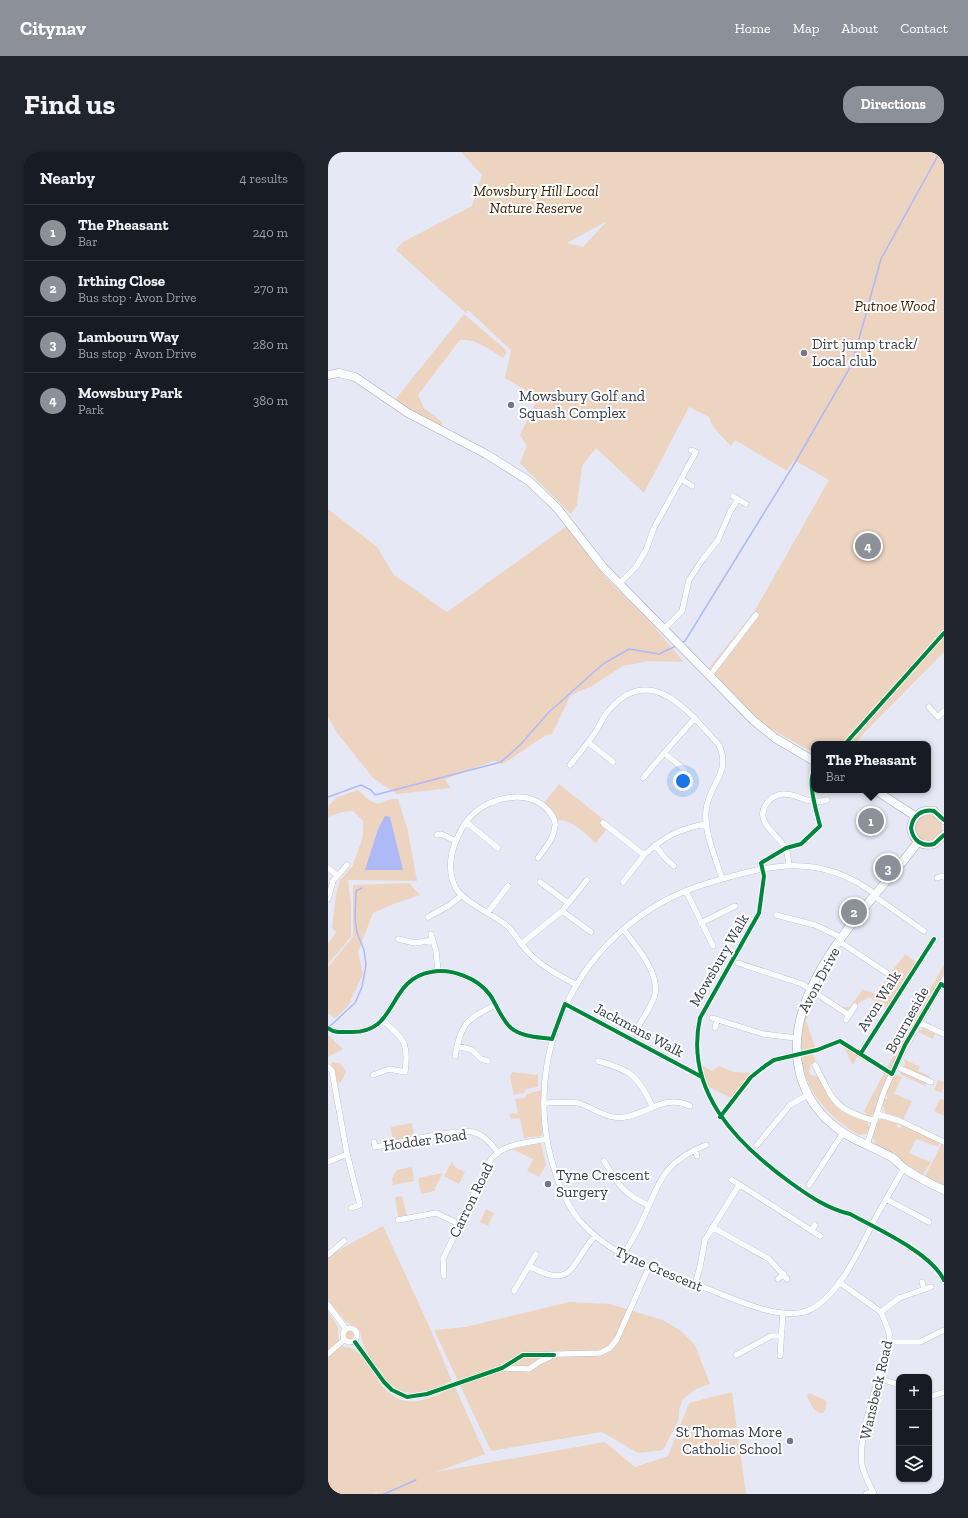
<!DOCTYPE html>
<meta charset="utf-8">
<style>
body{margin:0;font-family:"Zilla Slab",serif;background:#20242c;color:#f1f3f6}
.controls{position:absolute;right:12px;bottom:12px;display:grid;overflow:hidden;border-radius:8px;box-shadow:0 1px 3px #0004}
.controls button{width:36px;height:36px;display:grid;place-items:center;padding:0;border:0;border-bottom:1px solid #363941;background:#171b24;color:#f1f3f6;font:20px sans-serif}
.you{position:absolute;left:355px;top:629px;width:14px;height:14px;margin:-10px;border:3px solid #fff;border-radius:50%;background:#1a73e8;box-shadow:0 0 0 6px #1a73e833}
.badge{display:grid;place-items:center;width:26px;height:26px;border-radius:50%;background:#8c9099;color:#fff;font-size:13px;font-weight:700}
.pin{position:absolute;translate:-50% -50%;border:2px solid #fff;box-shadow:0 1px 4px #0006}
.popup{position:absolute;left:483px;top:589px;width:120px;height:52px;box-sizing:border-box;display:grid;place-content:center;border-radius:8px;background:#171b24;filter:drop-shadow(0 1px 3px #0005);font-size:13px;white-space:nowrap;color:#9ea1a6}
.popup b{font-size:15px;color:#f1f3f6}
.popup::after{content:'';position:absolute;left:50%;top:100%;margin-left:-8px;border:8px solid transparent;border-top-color:#171b24}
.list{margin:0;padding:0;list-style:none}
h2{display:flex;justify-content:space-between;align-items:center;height:52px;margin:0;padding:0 16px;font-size:17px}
h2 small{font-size:13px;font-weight:400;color:#9ea1a6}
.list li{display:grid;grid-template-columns:26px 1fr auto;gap:12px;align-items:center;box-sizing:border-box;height:56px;padding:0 16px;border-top:1px solid #363941}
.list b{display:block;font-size:15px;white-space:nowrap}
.list p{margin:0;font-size:13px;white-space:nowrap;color:#9ea1a6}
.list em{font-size:13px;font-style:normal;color:#9ea1a6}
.icon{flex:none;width:22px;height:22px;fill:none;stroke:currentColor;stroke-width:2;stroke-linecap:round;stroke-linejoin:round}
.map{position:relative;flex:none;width:616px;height:1342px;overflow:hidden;border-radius:16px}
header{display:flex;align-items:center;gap:24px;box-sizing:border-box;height:56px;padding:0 20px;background:#8c9099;color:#fff}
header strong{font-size:19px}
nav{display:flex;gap:22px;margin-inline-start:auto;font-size:14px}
.intro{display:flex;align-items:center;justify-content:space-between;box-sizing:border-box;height:96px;padding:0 24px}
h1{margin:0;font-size:28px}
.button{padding:10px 18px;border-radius:16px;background:#8c9099;color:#fff;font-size:14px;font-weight:700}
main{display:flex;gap:24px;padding:0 24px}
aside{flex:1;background:#171b24;border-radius:16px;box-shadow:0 1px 3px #0004}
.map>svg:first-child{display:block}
.green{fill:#ecd4c1;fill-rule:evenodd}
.water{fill:#aeb9f8}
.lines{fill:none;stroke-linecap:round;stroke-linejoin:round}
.stream{stroke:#aeb9f8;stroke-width:1.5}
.street-casing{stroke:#a8aab6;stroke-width:6}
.secondary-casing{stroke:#a8aab6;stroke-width:9}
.street{stroke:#fbfcfe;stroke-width:5.5}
.secondary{stroke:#fbfcfe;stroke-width:8}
.cycleway-casing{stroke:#fff;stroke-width:6}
.cycleway{stroke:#00873e;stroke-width:4}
.poi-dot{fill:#747785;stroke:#fff;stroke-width:1.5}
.labels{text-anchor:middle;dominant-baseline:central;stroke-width:4;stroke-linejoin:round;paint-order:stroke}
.park-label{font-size:15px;font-style:italic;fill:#412504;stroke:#fff}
.poi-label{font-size:15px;fill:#373a48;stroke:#fff;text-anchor:start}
.street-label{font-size:15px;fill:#373a48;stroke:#fff}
</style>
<header>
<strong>Citynav</strong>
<nav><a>Home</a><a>Map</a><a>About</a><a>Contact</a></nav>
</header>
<div class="intro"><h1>Find us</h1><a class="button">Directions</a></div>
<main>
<aside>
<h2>Nearby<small>4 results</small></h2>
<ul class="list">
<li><span class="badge">1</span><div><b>The Pheasant</b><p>Bar</p></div><em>240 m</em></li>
<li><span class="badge">2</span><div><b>Irthing Close</b><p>Bus stop · Avon Drive</p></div><em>270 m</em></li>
<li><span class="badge">3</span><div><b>Lambourn Way</b><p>Bus stop · Avon Drive</p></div><em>280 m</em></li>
<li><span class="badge">4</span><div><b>Mowsbury Park</b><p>Park</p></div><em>380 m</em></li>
</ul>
</aside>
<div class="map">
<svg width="616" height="1342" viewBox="0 0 616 1342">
<rect width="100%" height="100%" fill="#e6e9f5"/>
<!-- green -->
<path class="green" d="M133,0h483v500l-80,81 -9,11h-41v9l-50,-28 -55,-57 45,-56 75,-132 -35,-20 -7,11 -52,-31 -4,6 -18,-19 -4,-10 -20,-10 -45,86 -48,-45 -14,18 -5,39 -6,9 -51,-51 7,-17 -7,-11 18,-37 -33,-20 6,-28 -43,-40 -2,3 -70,-63 7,-8 69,-36 10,-31zM279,69l-24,26 -16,-4z
M136,162l42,36v4l-3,4c-13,-8 -28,-20 -43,-18l-42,55 6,13 18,14v7l-48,-28z
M0,357l49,38 17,28 53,37 120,-86 38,51 44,44 35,41 -34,-1 -27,5 -31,20 -21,9 -19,39 -6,1 -43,29 -9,-3 -49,18 5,9 -53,6 -24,-16 -35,-44 -10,-17z
M231,632l44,35 -3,5 6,6 -10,13c-11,-9 -22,-23 -38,-23l-7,-12 -7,-5z
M30,638c6,5 14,15 22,13 9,-1 7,-5 18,-4l10,32 9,50 -69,-1 3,25v32l-23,27v-20l8,-12 -4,-4 4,-33 4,-15 12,-13 11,-30v-16l-10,-10 -11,1 -14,5v-11l9,-9z
M586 676a14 14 0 1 1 28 0a14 14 0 1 1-28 0Z
M81,731l11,12 -24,8 -23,10 -15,39 5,22 -15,32 -13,12 -7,-5v-46l25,-30v-52z
M577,802l11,8 -28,47 -19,-12 -22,13 -6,-3h9l13,-18 12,5z
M616,813v9l-46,80 -25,61 -5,2 -4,-6 49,-93z
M481,851l3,1 -6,17 10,28 -5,2 5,10 -5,3 -2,7 2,4 7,2c15,27 17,36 49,44l3,7 -4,6 -8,1c-52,-34 -68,-71 -49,-132z
M595,876l12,6 -2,5 -15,-7z
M0,883l15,14 -15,8z
M513,890l42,27 -26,-12 -4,8z
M576,907l16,8 -2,4 12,5 -5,10 -25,-12 5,-10z
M4,910l9,2 5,8 -5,10 -4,1 -3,-15 -3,-3z
M372,912l12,7 7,-5 15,6 18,1 -21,25 -24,-12z
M184,920l26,3v12l-12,2 -2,4 -10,2 -4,-18z
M568,922l6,3 -8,17 18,7 -9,19 -18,-7 -1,-6 -2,-1 2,-7h3l-1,-6 8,-18z
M610,928l6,2 -2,11 -8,-3z
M213,938l2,41 -2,5 -17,2 -4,-20 -9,1 -2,-5 9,-1 -3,-14 9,-1 3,-4z
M612,947l4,1v16l-10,-5z
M554,966l16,5 -1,4 3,1 3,-3 37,17 -2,5 -22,-8 -7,14 22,9 -8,13 -30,-20 -17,-9 -3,-10 4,-15z
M84,971l2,15 -21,4 -2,-15z
M213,991l5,22 -7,12 -12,-6 6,-12 -17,-8 -6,-1z
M614,991l2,1v41l-19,-9z
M124,1009l3,6 10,5 -6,12 -15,-8z
M84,1015l2,14 -21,4 -1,-7 5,-8z
M115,1021l-8,15v3l-14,3 -3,-16z
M74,1044l5,19 -9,2 -3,-20z
M158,1057l8,4 -6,13 -8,-4z
M55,1074l47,102 22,53c-12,5 -27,13 -41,12 -23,0 -49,-41 -51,-62l-15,-10 -17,-21v-44z
M241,1150l41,2 53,16 18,11 14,14 15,39 -14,5 -13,10 -4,11v9l-16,31 -25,3 -36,-21 -111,19 -57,-121 31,-3z
M0,1159l10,16 1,14 5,6c27,-1 32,60 73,54 13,-2 26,-9 38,-14l30,67 -49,18 169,-30 30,25 33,-11 21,-53 43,-11 14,102h-370l2,-2 -4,2h-46z
M16.5 1184a5.5 5.5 0 1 1 11 0a5.5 5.5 0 1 1-11 0Z
M481,1241l16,7 2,2 -2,8 -2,3c-10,0 -12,-9 -16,-17z"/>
<!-- water -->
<path class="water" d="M57,664l5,1 13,53h-38l13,-41z"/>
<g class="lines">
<!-- stream -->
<path class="stream" d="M353,491l4,-2 108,-175 59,-102 29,-105 59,-107
M0,645l33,-12 10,5 4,5 126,-33 20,-18 27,-31 55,-49 26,-15 30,5 17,-8
M1,875l26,-24 7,-16 4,-22 -2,-15 -7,-17 -2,-15 1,-27 6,-3
M56,1342l32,-14"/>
<defs>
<path id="street" d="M353,327l11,7
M405,344l13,8
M291,432l17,-17 10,-17 8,-22 42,-76 -5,-2
M337,476l17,-17 7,-31 14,-21 15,-19 12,-28 8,-13
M382,523l46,-60
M601,555l9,10 6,-6
M261,591l24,19
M242,613c9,-11 18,-22 26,-34 5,-7 7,-15 13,-21 42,-49 81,3 110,35 13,29 -11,39 -13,66 -2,22 10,47 16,68
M357,618l-21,-17 31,-35
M315,626l21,-25
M138,670l32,26
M275,671l41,32c20,-18 34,-26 62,-31
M109,683l4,-1 15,7
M327,693l10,13 9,8
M210,706c7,-10 16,-19 17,-32 1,-6 -3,-11 -7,-16 -20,-22 -57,-13 -76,5 -9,8 -14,21 -18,31 -5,14 -5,32 3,44 9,13 35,24 49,35 9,8 15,20 23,28 13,14 31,23 48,32
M461,713c-1,-6 -1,-13 -4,-18 -8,-13 -32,-26 -18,-44 4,-5 9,-8 15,-9 18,-1 24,12 45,6
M0,716l9,7
M609,726l5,-2 2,1
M212,730l28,21
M295,730l21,-27
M358,739l27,55
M547,742c-57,-43 -106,-29 -170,-10 -113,35 -181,151 -156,266 6,24 14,50 30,70 35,40 82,51 129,69 25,10 73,32 99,22 34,-14 55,-68 71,-98 9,-15 17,-30 26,-45
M546,744l50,35
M0,747l5,-18 14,-16
M234,759l29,21
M160,760l20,-26
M448,763l39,10 27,13
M100,765l20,-11 13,-10
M373,771l34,-17
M296,778c12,17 35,41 31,64 -2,11 -12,23 -17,33
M103,782l5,17 2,20
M70,787l17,4 18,-3
M512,790l47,31
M193,792l41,-33 25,-31
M410,811l64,21 47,31
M384,866l51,16 33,4
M518,868l9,-14
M590,870l26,12
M0,876c6,5 13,4 20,4 52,3 37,-52 83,-60 20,-4 47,6 59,23 7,10 11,24 21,33 11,9 27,9 41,11
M387,876l2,-8
M129,894l15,4 9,9 7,2
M127,904c7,-34 10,-35 40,-51
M270,909c32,9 40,14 54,45
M487,913c19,36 18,44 60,56
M567,914l36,16
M0,915l4,4 15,83 13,51 -9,3
M45,923l16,-6 16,3c4,-28 -1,-34 -23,-52
M216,951c11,0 23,-2 34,0 16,5 29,17 47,14 24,-4 40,-23 65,-11
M549,962l23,7 44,21
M46,990l1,5c19,-3 84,-19 98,-15 11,3 17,11 24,19
M429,993l33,-40 18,-10
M539,993l16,-51 12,-28 49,-87
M367,998l2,6
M276,1009c15,24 18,32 44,44
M0,1010l19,-8
M404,1028l88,56
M481,1033l34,-52
M558,1047l43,23
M70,1068l38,-7 23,11
M384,1075l57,32 18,20
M484,1078l3,-5
M0,1103l16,-14
M295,1104c6,-11 13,-22 18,-33 19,-40 20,-60 65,-78
M201,1114c45,25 41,-2 66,-30
M116,1124l-1,-17 48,-100c13,-16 37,-16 56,-20
M450,1127l6,-5
M511,1130l42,30 8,20 1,10c-9,33 -33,90 -28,123 2,10 8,20 12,29
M594,1130l2,7
M367,1132l5,-17 5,-27 34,-55
M186,1139l22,-37
M0,1153l18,24
M553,1160l18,-14 32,-11
M15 1183a7 7 0 1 1 14 0a7 7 0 1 1-14 0Z
M27,1190l29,40 8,8 15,7 20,-3 75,-26 21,-13 77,-2 10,-5 7,-9 32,-72
M562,1190h30l24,-12
M0,1202l16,-14
M408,1203l35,-19h11
M452,1204l3,-43
M175,1216l26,1 10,-7 11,-5
M551,1226l20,7
M601,1245l15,-5
M538,1342l7,-3"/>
<path id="secondary" d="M0,223l11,-2 16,4 53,36 78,41 43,27 29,28 45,58 151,154 21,17 39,23
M547,638l40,26
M616,668l-10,-9c-12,-2 -21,4 -23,17 2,13 11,19 23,16l10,-9
M590,690c-47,63 -140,146 -118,232 5,19 17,38 32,50 17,16 41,22 61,34 4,3 7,7 11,10 12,9 27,16 40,22"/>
</defs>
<!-- street casing -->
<use href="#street" class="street-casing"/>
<!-- secondary casing -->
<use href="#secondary" class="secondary-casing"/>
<!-- street -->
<use href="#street" class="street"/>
<!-- secondary -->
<use href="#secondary" class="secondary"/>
<defs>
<path id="cycleway" d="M517,592l99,-111
M486,619c-7,11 3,42 6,55l-19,18 -15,4 -25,15 3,13 -5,37 -59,105c-16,73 37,126 91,165 18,13 37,26 59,31 27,15 80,38 94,66
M616,668l-10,-9c-12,-2 -21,4 -23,17 2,13 11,19 23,16l10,-9
M0,876c6,5 13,4 20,4 52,3 37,-52 83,-60 20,-4 47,6 59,23 7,10 11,24 21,33 11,9 27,9 41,11l13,-35 137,73
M533,901l73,-114
M392,965l31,-40 14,-11 9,-6 43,-10 23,-9 52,33 13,-29 36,-61 3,2
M27,1190l29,40 8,8 15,7 20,-3 75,-26 21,-13h31"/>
</defs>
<!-- cycleway casing -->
<use href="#cycleway" class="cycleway-casing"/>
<!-- cycleway -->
<use href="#cycleway" class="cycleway"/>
</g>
<!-- markers -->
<g class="poi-dot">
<circle cx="476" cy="201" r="4"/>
<circle cx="183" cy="253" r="4"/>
<circle cx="220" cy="1032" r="4"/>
<circle cx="462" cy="1289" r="4"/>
</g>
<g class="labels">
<!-- park labels -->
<g class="park-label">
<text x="208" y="39">Mowsbury Hill Local<tspan x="208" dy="17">Nature Reserve</tspan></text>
<text x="567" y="154">Putnoe Wood</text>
</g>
<!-- poi labels -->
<g class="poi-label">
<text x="484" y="192">Dirt jump track/<tspan x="484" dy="17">Local club</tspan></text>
<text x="191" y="244">Mowsbury Golf and<tspan x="191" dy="17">Squash Complex</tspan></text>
<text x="228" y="1023">Tyne Crescent<tspan x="228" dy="17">Surgery</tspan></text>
<text x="454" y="1280" text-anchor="end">St Thomas More<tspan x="454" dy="17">Catholic School</tspan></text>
</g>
<!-- street labels -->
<g class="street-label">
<text transform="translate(391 808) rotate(-60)">Mowsbury Walk</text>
<text transform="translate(491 828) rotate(-62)">Avon Drive</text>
<text transform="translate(551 849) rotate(-58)">Avon Walk</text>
<text transform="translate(579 868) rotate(-61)">Bourneside</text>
<text transform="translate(311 878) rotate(28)">Jackmans Walk</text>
<text transform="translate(97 988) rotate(-8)">Hodder Road</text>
<text transform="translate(143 1048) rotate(-64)">Carron Road</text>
<text transform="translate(331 1117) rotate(23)">Tyne Crescent</text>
<text transform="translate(548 1238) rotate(-77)">Wansbeck Road</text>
</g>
</g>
</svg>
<div class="controls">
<button>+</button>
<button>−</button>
<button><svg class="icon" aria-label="layers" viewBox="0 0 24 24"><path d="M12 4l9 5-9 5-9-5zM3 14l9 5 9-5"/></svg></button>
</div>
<div class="you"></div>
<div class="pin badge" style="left:543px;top:669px">1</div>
<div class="popup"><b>The Pheasant</b>Bar</div>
<div class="pin badge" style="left:526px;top:760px">2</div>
<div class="pin badge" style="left:560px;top:716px">3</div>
<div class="pin badge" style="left:540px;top:394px">4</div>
</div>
</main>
